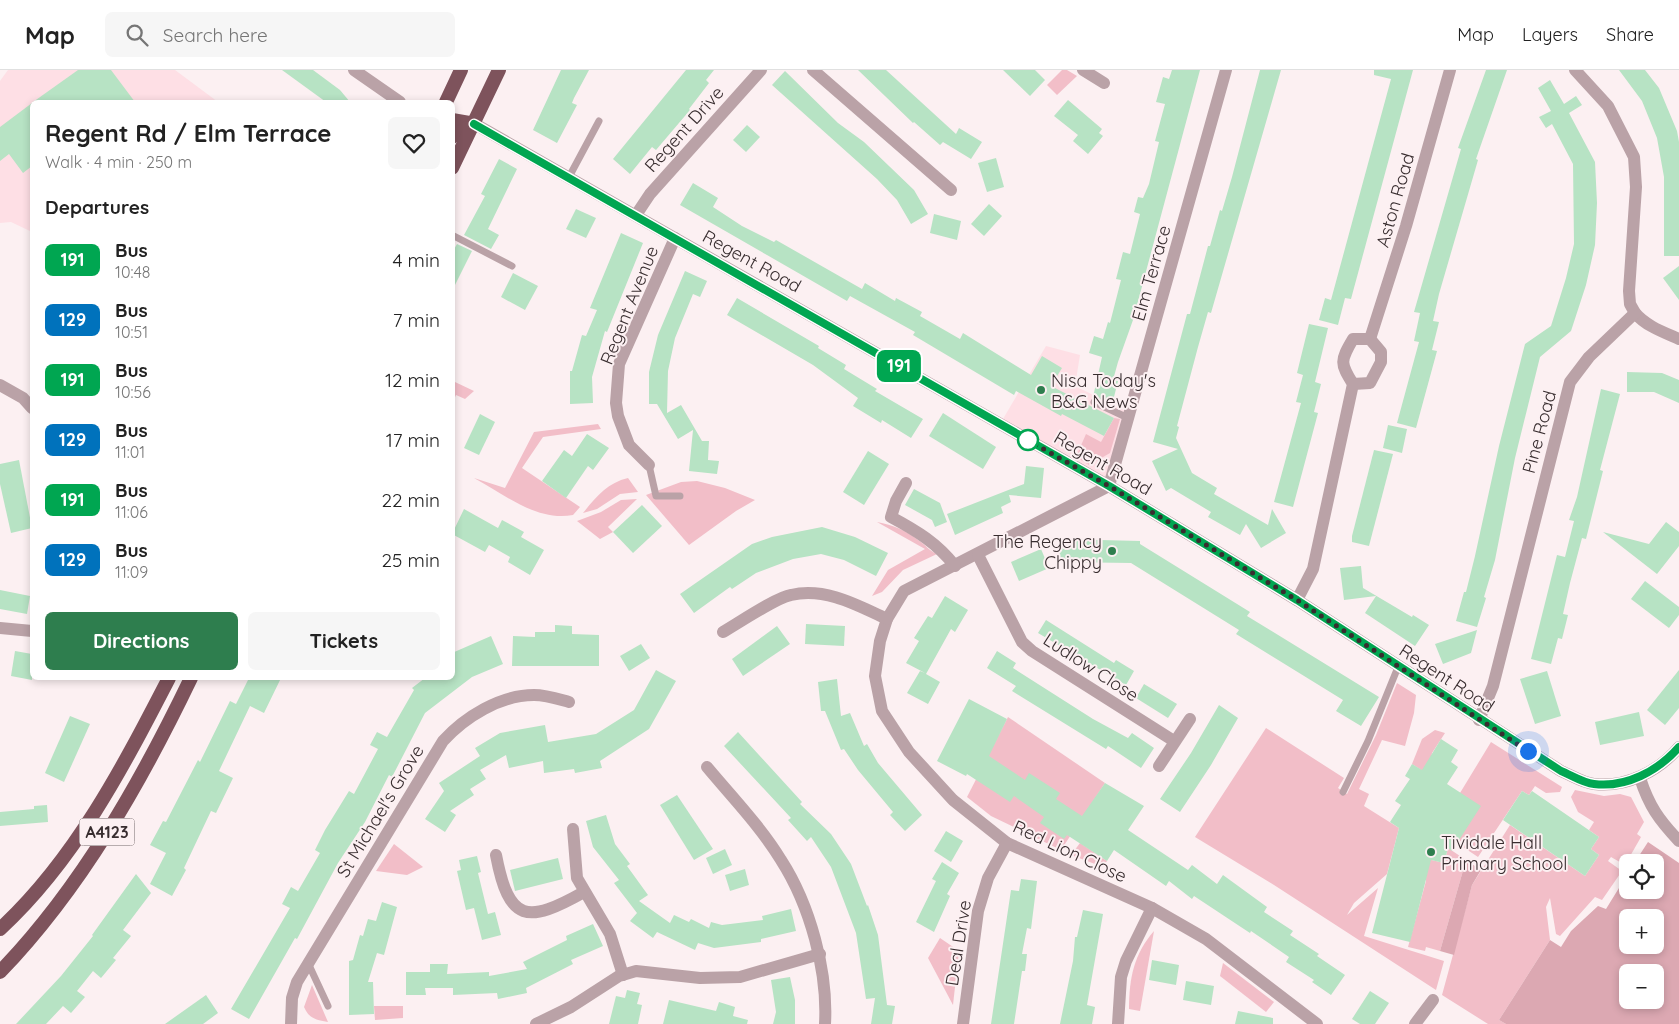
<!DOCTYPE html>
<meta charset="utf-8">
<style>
body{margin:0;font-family:Quicksand,sans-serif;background:#f6f6f6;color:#222;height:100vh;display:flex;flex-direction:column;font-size:19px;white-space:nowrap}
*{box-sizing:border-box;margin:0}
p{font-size:16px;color:#767676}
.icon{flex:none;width:28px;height:28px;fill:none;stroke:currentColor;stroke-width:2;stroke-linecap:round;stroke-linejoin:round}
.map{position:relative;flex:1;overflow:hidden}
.side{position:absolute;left:30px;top:30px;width:425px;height:580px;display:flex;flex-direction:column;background:#fff;border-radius:8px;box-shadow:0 2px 8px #0003}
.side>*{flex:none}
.badge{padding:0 10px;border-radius:8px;font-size:18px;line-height:32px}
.controls{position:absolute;left:1619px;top:784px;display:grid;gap:10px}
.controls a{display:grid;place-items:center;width:45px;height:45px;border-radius:8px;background:#fff;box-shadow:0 2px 8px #0003;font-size:25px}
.you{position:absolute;width:25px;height:25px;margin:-12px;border:4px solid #fff;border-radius:50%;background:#1a73e8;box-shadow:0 0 0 8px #1a73e833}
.map>.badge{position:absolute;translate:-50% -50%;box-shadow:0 0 0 2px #fff}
h2{padding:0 15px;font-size:19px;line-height:45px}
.round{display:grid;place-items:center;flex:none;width:52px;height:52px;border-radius:8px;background:#f6f6f6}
.headline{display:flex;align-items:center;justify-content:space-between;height:85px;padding:0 15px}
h1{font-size:24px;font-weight:700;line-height:38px}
.primary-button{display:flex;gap:10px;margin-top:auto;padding:10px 15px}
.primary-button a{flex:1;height:58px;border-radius:8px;background:#2e7e4e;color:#fff;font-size:20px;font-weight:700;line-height:58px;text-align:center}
.primary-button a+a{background:#f6f6f6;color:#222}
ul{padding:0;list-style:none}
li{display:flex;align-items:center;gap:15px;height:60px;padding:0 15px}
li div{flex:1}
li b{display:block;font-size:19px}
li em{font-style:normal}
li .badge{min-width:55px;font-weight:700;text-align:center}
header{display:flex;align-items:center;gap:30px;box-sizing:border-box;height:70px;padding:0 25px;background:#fff;border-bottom:1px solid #e0e0e0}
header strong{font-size:24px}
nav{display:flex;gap:28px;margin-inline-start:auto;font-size:18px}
.search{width:350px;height:45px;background:#f6f6f6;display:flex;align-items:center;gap:12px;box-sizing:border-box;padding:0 18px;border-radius:8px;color:#767676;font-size:19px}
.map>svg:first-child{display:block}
.built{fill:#fedfe5}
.green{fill:#f2bec8}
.forest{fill:#dca8b2;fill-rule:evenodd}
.building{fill:#b7e3c4}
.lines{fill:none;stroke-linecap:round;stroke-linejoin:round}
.service{stroke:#baa2a7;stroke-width:7}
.minor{stroke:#baa2a7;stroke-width:12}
.tertiary{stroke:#baa2a7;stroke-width:12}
.trunk{stroke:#7e535c;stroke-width:14}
.line-casing{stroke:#fff;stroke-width:11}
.line{stroke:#00a651;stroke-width:8}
.walk{stroke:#382d2f;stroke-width:5;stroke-dasharray:0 9}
.poi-dot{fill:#2e7e4e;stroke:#fcf0f2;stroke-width:2}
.stop-dot{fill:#fff;stroke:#00a651;stroke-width:2.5}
.labels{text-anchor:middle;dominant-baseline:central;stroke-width:4;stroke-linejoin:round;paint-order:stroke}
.shield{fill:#fcf0f2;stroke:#73686a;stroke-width:1}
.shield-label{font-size:16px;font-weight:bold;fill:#382d2f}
.street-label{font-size:18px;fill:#382d2f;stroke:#fcf0f2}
.poi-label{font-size:18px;fill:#382d2f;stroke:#fcf0f2;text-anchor:start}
</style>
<header>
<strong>Map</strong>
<div class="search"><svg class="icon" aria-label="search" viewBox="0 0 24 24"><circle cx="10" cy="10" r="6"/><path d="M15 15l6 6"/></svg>Search here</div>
<nav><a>Map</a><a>Layers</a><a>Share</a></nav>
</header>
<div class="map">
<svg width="1679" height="954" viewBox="0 0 1679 954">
<rect width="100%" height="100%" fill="#fcf0f2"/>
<!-- built -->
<g class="built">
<path d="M8 0H175L218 32H32V162L11 152 0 153V11Z"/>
<path d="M1046 276 1080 285 1075 316 1130 343 1109 416 1000 354Z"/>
</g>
<!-- green -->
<g class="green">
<path d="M1062 0H1067L1077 6 1057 25 1047 15Z"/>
<path d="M455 312 474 321 465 329 456 325 453 332V318Z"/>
<path d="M1114 348 1120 349 1110 383 1089 395 1076 387 1086 364 1101 372Z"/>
<path d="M598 354 601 359 543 367 522 398 580 437 573 445C537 452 504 424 474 408L505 418 534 362Z"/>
<path d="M628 408 638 422 620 424 597 439 583 443C596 427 607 413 628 408Z"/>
<path d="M697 411 725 418 755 430 736 441 689 475 646 425 681 412Z"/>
<path d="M637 429 608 457 613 462 600 469 577 451 601 442 621 430Z"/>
<path d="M877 452C893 455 906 460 918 470 926 475 928 480 937 484L903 500 882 522 872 526 888 500 925 479Z"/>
<path d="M1397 613 1416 625 1414 643 1405 676 1382 670 1359 719 1369 724 1364 736 1399 758 1387 804 1354 833 1347 845 1378 818 1364 866 1444 891 1436 920 1274 815 1195 767 1266 658 1344 708 1338 718 1347 724 1376 665Z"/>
<path d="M1008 647 1105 713 1061 780 991 746 967 727Z"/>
<path d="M1435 660 1445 663 1432 683 1429 705 1412 694 1422 669Z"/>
<path d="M1491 672 1562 717 1560 722 1546 723 1535 716 1529 725 1522 721 1478 787 1457 773 1460 723Z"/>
<path d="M1575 720 1604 726 1620 724 1631 727 1644 752 1637 764 1641 767 1625 795 1611 787 1608 791 1622 801 1602 830 1595 827 1560 866 1556 864 1550 828 1546 837 1550 870 1499 950 1506 954H1488L1442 925 1472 815 1510 755 1585 806 1599 785 1591 779 1599 767 1589 760 1594 752 1578 742 1571 727Z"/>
<path d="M1080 773 1107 791 1103 797 1071 785Z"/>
<path d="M394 774 423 797 407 805 376 801Z"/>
<path d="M1448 778 1466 790 1440 881 1426 877 1425 881 1408 877 1426 811 1423 788 1444 793Z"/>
<path d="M1154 861 1140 941 1129 939C1129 908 1134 884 1154 861Z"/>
<path d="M940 868 959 881 953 935 928 888Z"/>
<path d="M1223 893 1274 932 1266 942 1220 906Z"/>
<path d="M312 915 328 952C317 950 309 949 304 937Z"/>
<path d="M374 936H403V948L375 950Z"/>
</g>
<!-- forest -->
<g class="forest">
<path d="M1648 772 1679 793V954H1506L1499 950 1550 870 1561 877 1571 861 1598 836 1606 839 1627 805 1628 820H1655V792H1635ZM1628 848H1655V875H1628ZM1628 902H1655V930H1628Z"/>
<path d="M1466 790 1481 800 1472 815 1454 885 1440 881Z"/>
</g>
<!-- building -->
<g class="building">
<path d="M78 0H111L135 32H33Z"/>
<path d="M282 0H313L340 20 350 32H326Z"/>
<path d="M561 0H589L574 28 572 33 577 35 557 73 533 60Z"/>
<path d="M686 0H714L706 10 709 13 689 39 690 40 656 80 652 77 630 104 613 89Z"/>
<path d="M858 0H886L956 64 959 58 982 72 971 89 943 72 940 75 914 52 913 53Z"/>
<path d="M1003 0H1035L1045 10 1030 26Z"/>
<path d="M1172 0H1200L1133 250 1118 292 1113 310 1118 311 1112 335 1093 327 1102 287 1089 283 1094 266 1103 269 1108 252 1110 253 1121 210 1116 209 1123 182 1130 184 1140 144 1134 142 1138 127 1143 128 1149 114 1159 72 1155 71 1165 34 1156 32 1163 7 1169 9Z"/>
<path d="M1260 0H1281L1211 243 1208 242 1198 277 1177 356 1179 357 1176 368 1192 403 1217 418 1214 424 1268 455 1272 439 1286 463 1261 478 1246 454 1240 465 1208 447 1211 442 1171 418 1166 421 1152 391 1178 379 1153 372 1187 244H1190L1208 176H1210L1220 140 1222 141 1232 107Z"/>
<path d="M1374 0H1413L1351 229 1345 228 1338 255 1319 250 1325 228 1331 230 1391 9 1374 5Z"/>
<path d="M1486 0H1507L1476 89 1478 90 1439 224 1433 251 1439 252 1432 280 1437 281 1416 358 1397 353 1419 272 1414 271 1420 243 1414 242 1461 79 1458 78Z"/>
<path d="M1619 0H1645L1659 18 1677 61 1679 72V186H1664V107L1657 68 1642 31Z"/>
<path d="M785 1 838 53 864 72 914 120 928 144 911 154 897 130 877 109 772 15Z"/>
<path d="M1550 10 1564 34 1576 26 1582 35 1569 43 1595 92 1597 133 1595 175 1586 215 1571 261 1540 287 1515 388 1495 490 1484 527 1486 528 1477 557 1456 551 1464 522H1466L1475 486 1499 376 1525 274 1551 256 1566 208 1574 174 1573 94 1552 54 1546 58 1539 47 1551 41 1538 18Z"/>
<path d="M1068 30 1102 59 1099 63 1103 66 1088 84 1073 71 1078 65 1054 46Z"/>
<path d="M32 33V96L23 103 9 84 0 91V57Z"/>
<path d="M747 55 760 67 746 82 733 70Z"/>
<path d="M996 88 1004 117 987 122 978 93Z"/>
<path d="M499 89 517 99 488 159 499 165 491 179 464 165 485 126 481 124Z"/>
<path d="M693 113 718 128 713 137 742 156 774 172 776 170 862 219 865 213 895 231 896 228 922 242 920 246 960 269 963 263 1031 305 1042 286 1062 298 1051 316 1114 348 1104 366 1062 344 1061 346 1016 321 1014 325 913 265 915 262 850 226 847 231 680 135Z"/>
<path d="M989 134 1002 146 984 166 971 154Z"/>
<path d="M576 139 596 148 586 168 566 159Z"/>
<path d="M934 144 961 151 957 170 930 163Z"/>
<path d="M621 163 643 173 607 262 605 261 592 307 593 333 570 334V301H572L582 265 586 266 597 240 590 238Z"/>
<path d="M457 174 472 181 452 221V183Z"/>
<path d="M1679 196V230L1663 208Z"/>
<path d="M685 201 707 211 700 227 693 224 675 268 668 301 667 343 681 335 702 371H709L708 390 719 391 717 404 689 401 693 360 678 369 657 334H649V302L658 265Z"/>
<path d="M513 203 538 216 525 240 501 227Z"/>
<path d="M737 228 819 276 818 278 846 295 844 299 877 319 875 321 923 349 911 368 882 350 881 353 853 336 858 328 813 295 727 245Z"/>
<path d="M1309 254 1328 258 1315 312 1321 314 1314 342 1318 343 1293 437 1274 432 1301 333 1296 332 1303 305 1297 303Z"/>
<path d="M1627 302 1662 303 1679 310V333L1654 322H1627Z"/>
<path d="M1601 319 1620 324 1600 400 1603 401 1586 469 1582 468 1570 513 1563 544 1568 545 1562 569 1558 568 1551 594 1531 589 1557 485 1565 487 1574 451 1569 450 1577 427Z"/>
<path d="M943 343 996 377 983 399 929 366Z"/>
<path d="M480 344 495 352 479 385 464 378Z"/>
<path d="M1388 355 1407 359 1402 383 1383 378Z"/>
<path d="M587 364 609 378 593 400 588 396 566 428 542 411 564 380 572 386Z"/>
<path d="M1374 380 1393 384 1369 476 1352 472V466Z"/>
<path d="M868 381 889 394 864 435 843 422Z"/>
<path d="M19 390 32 458 11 463 0 414V394Z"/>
<path d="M1026 396 1044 398 1041 428 1009 425 1011 432 1001 437 1003 443 955 465 947 444 1024 414Z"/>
<path d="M914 419 940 433 947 452 935 457 932 450 905 435Z"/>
<path d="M642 435 662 456 633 483 613 462Z"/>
<path d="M464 439 498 458 502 450 524 462 521 467 544 480 530 505 508 492 510 487 489 475 485 482 452 464Z"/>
<path d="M1666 452 1679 462V476L1657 504 1603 462 1649 474Z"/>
<path d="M822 457 855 467 888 483 876 506 844 490 821 484 793 489 756 503 732 519 730 517 694 543 680 524 752 474 772 467Z"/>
<path d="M1060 469 1140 471V474L1250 542 1247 546 1379 627 1361 656 1336 641 1343 630 1236 564 1239 560 1131 493 1059 492Z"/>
<path d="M1041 479 1049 498 1019 511 1011 492Z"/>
<path d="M1361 496 1363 518 1412 547 1413 545 1429 555 1415 576 1365 543 1376 526 1344 530 1340 498Z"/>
<path d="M1645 511 1679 537V545L1669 558 1631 529Z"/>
<path d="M0 520 30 526 27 544 0 539Z"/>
<path d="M945 526 968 540 955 562 951 559 926 604 940 612 928 634 907 623 920 601 925 603 906 593 919 571 914 568 928 546 932 548Z"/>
<path d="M1046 550 1114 593 1116 590 1134 601 1126 615 1038 563Z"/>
<path d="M806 554 845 556 844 576 805 574Z"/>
<path d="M555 555 572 556V564L599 565V596H512L513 566 535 567V562H555Z"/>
<path d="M777 556 790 574 743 606 732 589Z"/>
<path d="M1477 560 1471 583 1443 594 1435 574Z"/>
<path d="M491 566 503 594 472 607 425 643 392 707 389 705 365 752 338 793 297 869 295 868 249 949 231 939 290 838 282 834 291 817 298 821 320 783 315 780 325 760 349 721 354 724 378 679 370 675 377 662 387 667 414 620 412 618 425 608H452V583Z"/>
<path d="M641 574 650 588 629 601 620 586Z"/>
<path d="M15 581 32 584V610L11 606Z"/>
<path d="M997 581 1016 593 1013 598 1093 649 1128 668 1132 663 1154 678 1141 698 1108 676 1106 679 1012 621 1016 616 987 598Z"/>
<path d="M656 600 676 611 649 659 600 691 602 698 575 703 574 699 544 703 543 691 509 698 506 685 480 700 486 709 470 719 474 725 450 741 456 745 445 762 425 749 444 721 439 713 480 686 475 678 500 663 545 655 548 672 596 664 634 640Z"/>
<path d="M1679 600V638L1665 655 1647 640Z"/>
<path d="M1547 601 1561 646 1535 654 1520 609Z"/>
<path d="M249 608H281L264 643 250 636 219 701 233 708 216 743 211 741 184 798 186 800 172 826 150 814 166 783 150 775 163 751 166 752 198 690 200 692 230 631 236 634Z"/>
<path d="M837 609 841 646 850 643 864 676 867 674 878 693 922 745 905 761 890 745 893 742 858 700 844 679 841 680 825 641H821L818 612Z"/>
<path d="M1144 614 1177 634 1168 648 1136 628Z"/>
<path d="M969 629 1007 649 989 686 1025 710 1029 703 1060 723 1056 729 1082 746 1105 713 1144 736 1128 760 1188 800 1192 795 1217 814 1223 805 1267 837 1264 842 1293 861 1290 865 1319 884 1317 886 1345 905 1331 925 1312 912 1314 910 1286 892 1289 887 1251 861 1250 863 1194 826 1192 829 1169 811 1166 816 1114 780 1107 791 1067 765 1064 769 1040 753 1044 747 1014 726 1010 732 967 704 966 706 937 691Z"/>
<path d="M1219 635 1238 648 1211 695 1180 742 1160 729 1191 683Z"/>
<path d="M1639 642 1644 666 1600 675 1595 652Z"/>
<path d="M70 646 90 654 64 712 45 703Z"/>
<path d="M738 662 802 732 800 734 831 764 851 794 867 836 868 835 878 865 887 935 895 936 892 954H871L875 928 866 929 856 863 831 797 811 767 807 771 788 750 791 748 724 676Z"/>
<path d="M1441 669 1458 680 1451 692 1458 697 1447 714 1481 736 1452 781 1448 778 1444 793 1431 790 1410 872 1372 863 1399 758 1390 752 1401 735 1395 731 1410 709 1405 706 1412 694 1422 700Z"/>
<path d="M1522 721 1529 725 1532 721 1599 767 1591 779 1599 785 1585 806 1503 750Z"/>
<path d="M677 725 713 779 694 790 660 735Z"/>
<path d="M47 735 48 752 0 756V742L34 739V736Z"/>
<path d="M606 745 615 774 630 794 627 796 648 825 639 831 670 853 674 845 689 852 691 849 709 858 711 852 722 855 763 850 762 846 791 839 796 861 761 869V872L714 878 698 873 695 880 657 862 653 868 630 851 637 843 614 813 619 810 593 777 586 751Z"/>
<path d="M946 761 963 771 951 792 934 781Z"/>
<path d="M725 779 732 795 713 804 706 788Z"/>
<path d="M477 786 481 802 478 803 488 844 495 842 501 865 482 870 474 838 466 840 457 801 461 800 459 790Z"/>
<path d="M558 788 563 809 515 821 510 800Z"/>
<path d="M942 792 959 803 947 824 950 826 934 862 916 852 936 811 932 809Z"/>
<path d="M745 799 749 815 730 821 725 805Z"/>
<path d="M136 804 151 823 123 860 131 866 113 888 116 890 101 908 93 901 77 921 85 927 71 943 63 936 46 954H16L61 906 93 866 92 865Z"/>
<path d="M1021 809 1037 811 1031 859 1027 858 1022 884H1027L1025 901H1022L1014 954H991L1011 820 1019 821Z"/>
<path d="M382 832 397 837 384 885 377 883 368 912H373L374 944 349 945V891L353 890 360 865 363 866 368 849 376 851Z"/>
<path d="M1083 840 1103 844 1087 935 1095 937 1092 954H1060L1073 891 1075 867H1077Z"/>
<path d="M593 854 603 876 571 890 573 894 526 918 527 923 498 929 497 923 453 925V918H425L426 925H406V902H430V894H448L447 904 489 902V906L527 899 523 892 567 870 566 866Z"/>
<path d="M1152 890 1179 895 1176 915 1149 910Z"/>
<path d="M790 907 795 930V954H773L776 942 771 910Z"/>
<path d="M1186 911 1214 916 1211 935 1183 930Z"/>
<path d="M627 920 640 923 637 934 642 935 638 954H609L616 926 625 928Z"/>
<path d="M1370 921 1389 933 1375 954H1360L1352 949Z"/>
<path d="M206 925 218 943 203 954H165Z"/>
<path d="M669 930 716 941 719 932 735 937 733 946 748 950 747 954H663Z"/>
<path d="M1238 941 1273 948V954H1235Z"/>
</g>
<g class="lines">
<!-- service -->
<g class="service">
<path d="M569 107 599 51"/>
<path d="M452 165 512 196"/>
<path d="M1094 332 1128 348"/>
<path d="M649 395 656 426H680"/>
<path d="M1343 722 1368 671 1398 597"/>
<path d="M308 893 328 936"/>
</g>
<!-- minor -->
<g class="minor">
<path d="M354 0 400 32"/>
<path d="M813 0 951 120"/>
<path d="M1083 0 1104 13"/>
<path d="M1226 0 1109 416 904 521 887 549 880 571 875 606 882 641 909 682 953 730 1007 773 1152 838 1206 869 1317 954"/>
<path d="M636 145 650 124 761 0"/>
<path d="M1635 243C1646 256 1663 262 1679 269"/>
<path d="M1370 269 1406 156 1450 0"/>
<path d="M0 315 23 328 32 338"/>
<path d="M649 395 629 375 618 346 616 333 619 294 675 168"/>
<path d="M906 413 896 431 891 447C917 461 937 473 955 496"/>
<path d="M978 485 1022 572 1032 581 1174 671"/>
<path d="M1297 530 1313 499 1353 314C1340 293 1340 291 1353 269H1370L1381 282V292L1370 313 1353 314"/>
<path d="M0 558 32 561"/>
<path d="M723 562C737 554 777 527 791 525 825 517 857 535 887 549"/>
<path d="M1479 650 1493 616 1570 312 1589 287 1635 243 1630 234 1629 221 1636 117 1634 87 1608 36 1575 0"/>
<path d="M1159 696 1190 649"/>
<path d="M707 697C732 727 761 757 781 790 810 835 828 901 825 954"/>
<path d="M1640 708C1649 736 1659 750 1679 771"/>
<path d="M573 759 577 808 610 864 623 905"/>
<path d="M496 785C509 853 527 854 584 822"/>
<path d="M291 954 292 928 297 912 443 671C465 647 500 625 534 625 546 625 558 629 569 632"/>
<path d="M536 954 571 937 619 906 636 901 700 908 740 907 820 884"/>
<path d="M963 954 978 841 988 808 1007 773"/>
<path d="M1118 954 1121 907 1126 891 1152 838"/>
<path d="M1415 954 1433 930"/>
</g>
<!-- tertiary -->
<path class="tertiary" d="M475 54 1109 416 1297 530 1561 701C1571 705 1583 713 1594 714 1626 718 1659 701 1679 677"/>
<!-- trunk -->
<g class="trunk">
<path d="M446 32 461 0"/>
<path d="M452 50 475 54"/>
<path d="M452 67 474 54"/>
<path d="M452 98 499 0"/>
<path d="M0 859C75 790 123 697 169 608"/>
<path d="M0 902C81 818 141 712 191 608"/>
</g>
</g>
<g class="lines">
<defs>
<path id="line" d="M474 54 1109 416 1297 530 1561 701C1571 705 1583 713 1594 714 1626 718 1658 701 1679 677"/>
</defs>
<!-- line casing -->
<use href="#line" class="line-casing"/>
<!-- line -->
<use href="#line" class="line"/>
<!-- walk -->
<path class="walk" d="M1028 370 1024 368 1109 416 1297 530 1528 681"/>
</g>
<!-- markers -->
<g class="poi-dot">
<circle cx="1041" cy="320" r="5"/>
<circle cx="1112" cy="481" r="5"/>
<circle cx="1431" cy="782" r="5"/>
</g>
<circle class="stop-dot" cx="1028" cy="370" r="10"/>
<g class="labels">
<!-- shield labels -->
<rect class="shield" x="79.5" y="748.5" width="55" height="27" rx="4"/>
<g class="shield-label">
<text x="107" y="762">A4123</text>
</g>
<!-- street labels -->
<g class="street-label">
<text transform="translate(684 59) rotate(-48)">Regent Drive</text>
<text transform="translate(1395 130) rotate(-74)">Aston Road</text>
<text transform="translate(752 191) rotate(29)">Regent Road</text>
<text transform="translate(1151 203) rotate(-74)">Elm Terrace</text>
<text transform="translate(629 235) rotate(-68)">Regent Avenue</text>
<text transform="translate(1539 362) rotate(-75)">Pine Road</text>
<text transform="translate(1103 393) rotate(30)">Regent Road</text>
<text transform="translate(1091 597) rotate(33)">Ludlow Close</text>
<text transform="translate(1447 608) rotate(33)">Regent Road</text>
<text transform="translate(380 741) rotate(-59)">St Michael's Grove</text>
<text transform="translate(1070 781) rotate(25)">Red Lion Close</text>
<text transform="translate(958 873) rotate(-81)">Deal Drive</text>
</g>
<!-- poi labels -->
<g class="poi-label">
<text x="1051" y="310">Nisa Today's<tspan x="1051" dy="21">B&amp;G News</tspan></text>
<text x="1102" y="471" text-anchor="end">The Regency<tspan x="1102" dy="21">Chippy</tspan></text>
<text x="1441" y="772">Tividale Hall<tspan x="1441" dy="21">Primary School</tspan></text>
</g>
</g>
</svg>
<div class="controls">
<a><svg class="icon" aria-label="locate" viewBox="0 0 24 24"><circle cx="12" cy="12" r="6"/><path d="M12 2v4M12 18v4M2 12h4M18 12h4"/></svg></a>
<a>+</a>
<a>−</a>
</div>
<div class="you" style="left:1528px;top:681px"></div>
<b class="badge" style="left:899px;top:296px;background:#00a651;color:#fff">191</b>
<section class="side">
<div class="headline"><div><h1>Regent Rd / Elm Terrace</h1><p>Walk · 4 min · 250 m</p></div><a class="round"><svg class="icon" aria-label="heart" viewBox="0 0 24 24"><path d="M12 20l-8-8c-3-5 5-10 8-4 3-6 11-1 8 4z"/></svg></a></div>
<h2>Departures</h2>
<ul>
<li><span class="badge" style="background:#00a651;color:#fff">191</span><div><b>Bus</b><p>10:48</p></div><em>4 min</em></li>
<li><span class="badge" style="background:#0072bc;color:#fff">129</span><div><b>Bus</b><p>10:51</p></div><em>7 min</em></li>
<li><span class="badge" style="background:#00a651;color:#fff">191</span><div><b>Bus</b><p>10:56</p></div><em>12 min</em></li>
<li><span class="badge" style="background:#0072bc;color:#fff">129</span><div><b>Bus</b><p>11:01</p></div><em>17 min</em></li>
<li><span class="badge" style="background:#00a651;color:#fff">191</span><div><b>Bus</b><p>11:06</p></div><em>22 min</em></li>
<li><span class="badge" style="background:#0072bc;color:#fff">129</span><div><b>Bus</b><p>11:09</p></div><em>25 min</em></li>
</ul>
<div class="primary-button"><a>Directions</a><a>Tickets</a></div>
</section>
</div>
